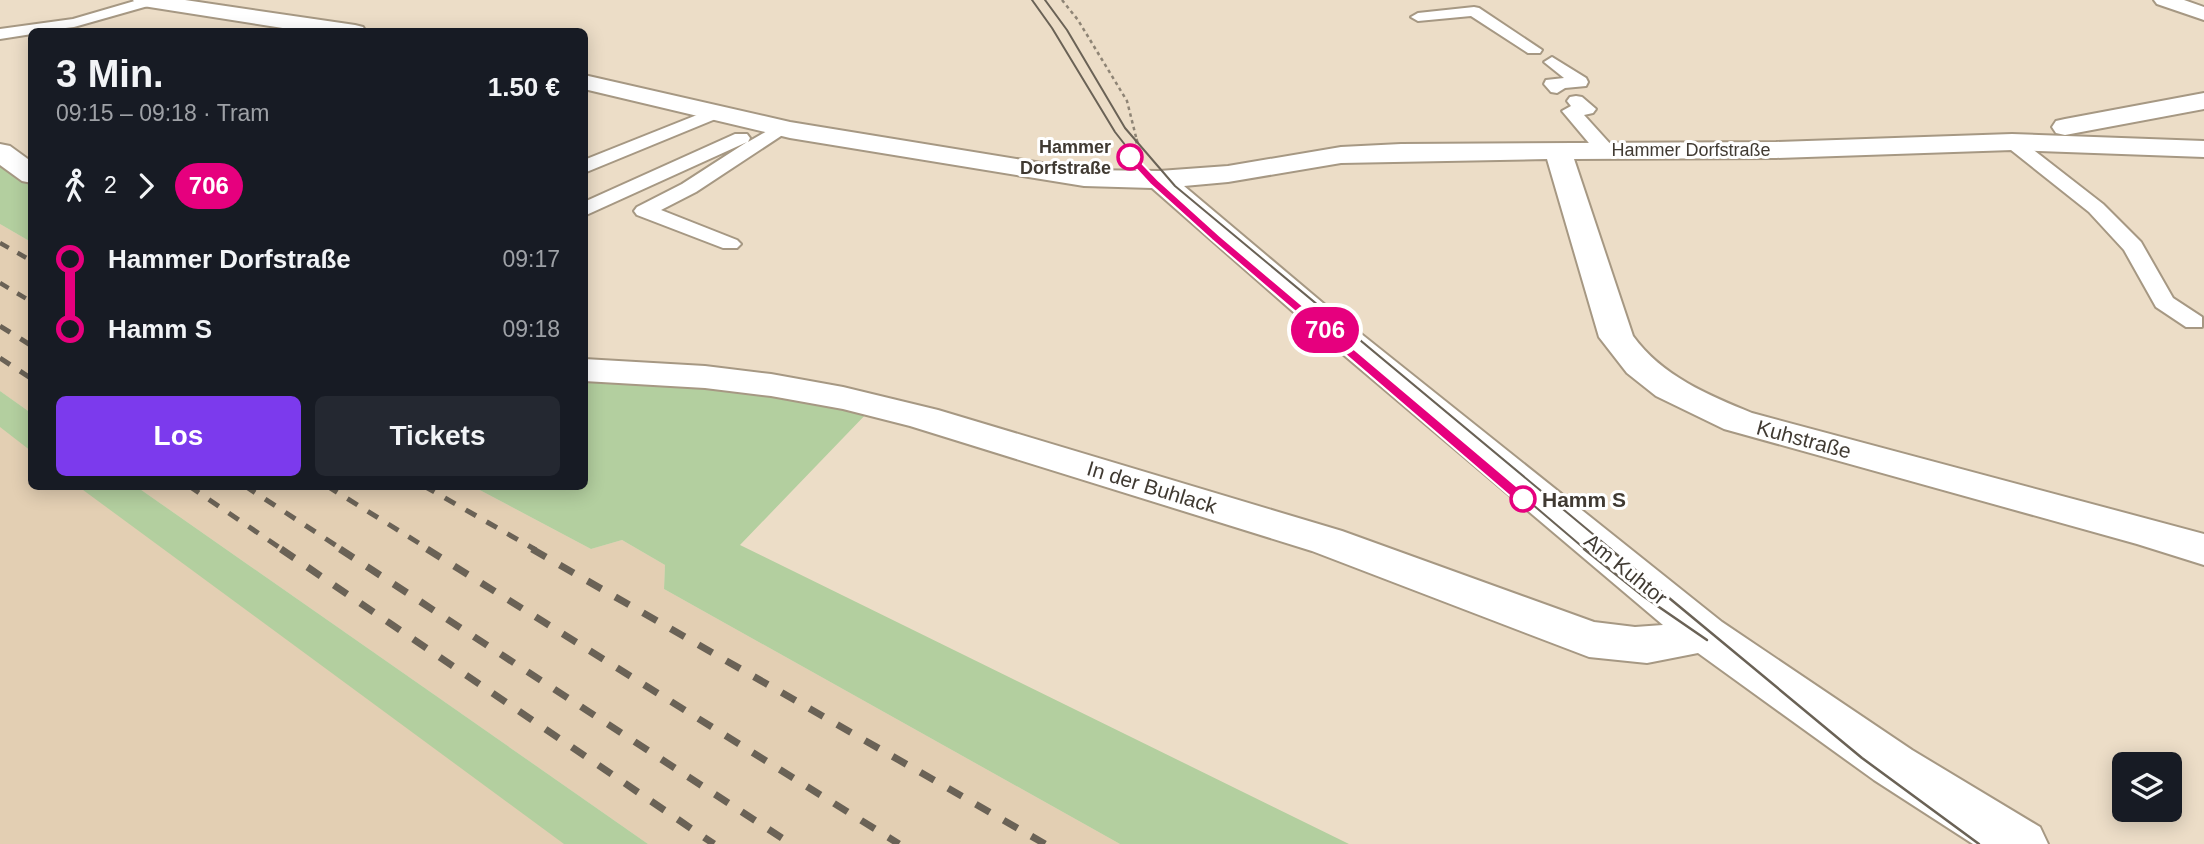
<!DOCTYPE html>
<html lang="de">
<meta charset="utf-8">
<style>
body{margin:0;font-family:Helvetica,sans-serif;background:#242831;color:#f1f3f6;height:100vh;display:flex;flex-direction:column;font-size:26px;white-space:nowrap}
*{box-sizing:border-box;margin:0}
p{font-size:23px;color:#9ea1a6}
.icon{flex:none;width:38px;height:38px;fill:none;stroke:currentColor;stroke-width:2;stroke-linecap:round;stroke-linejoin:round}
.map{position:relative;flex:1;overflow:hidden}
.panel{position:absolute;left:28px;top:28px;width:560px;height:462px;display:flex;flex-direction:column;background:#171b24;border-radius:10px;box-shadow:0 4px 18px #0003}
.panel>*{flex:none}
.badge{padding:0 14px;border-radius:23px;font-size:24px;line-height:46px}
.controls{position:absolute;left:2112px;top:752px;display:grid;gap:14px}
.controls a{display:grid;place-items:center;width:70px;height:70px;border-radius:10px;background:#171b24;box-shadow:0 4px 18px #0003;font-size:35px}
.map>.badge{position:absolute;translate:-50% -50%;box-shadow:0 0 0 4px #fff}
.legs{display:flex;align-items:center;gap:10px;height:77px;padding:0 28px;font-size:23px}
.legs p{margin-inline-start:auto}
.summary{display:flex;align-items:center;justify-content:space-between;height:119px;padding:0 28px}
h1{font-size:38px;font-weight:600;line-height:52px}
.action{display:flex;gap:14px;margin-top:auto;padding:14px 28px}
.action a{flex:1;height:80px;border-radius:10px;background:#7c3aed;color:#fff;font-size:28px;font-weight:600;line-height:80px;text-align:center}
.action a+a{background:#242831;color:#f1f3f6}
ul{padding:0 28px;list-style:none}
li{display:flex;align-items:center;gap:24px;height:70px;font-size:26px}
li i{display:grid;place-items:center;width:10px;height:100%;margin:0 9px;background:currentColor}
li i::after{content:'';width:18px;height:18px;margin:-9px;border:5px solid;border-radius:50%;background:#171b24}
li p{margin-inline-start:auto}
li:first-child i{background:linear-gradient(#0000 50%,currentColor 0)}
li:last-child i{background:linear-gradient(currentColor 50%,#0000 0)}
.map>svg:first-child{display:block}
.built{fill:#e3cfb3}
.green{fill:#b3cf9f}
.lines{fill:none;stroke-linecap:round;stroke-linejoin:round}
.service-casing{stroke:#a69883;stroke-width:4}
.minor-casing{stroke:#a69883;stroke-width:4}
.path-far1{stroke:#8e8475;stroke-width:2.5;stroke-dasharray:3.5 3.5;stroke-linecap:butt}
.path{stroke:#8e8475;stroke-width:3.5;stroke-dasharray:4.5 4.5;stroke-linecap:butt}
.service{fill:#fff;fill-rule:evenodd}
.minor{fill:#fff;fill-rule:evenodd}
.tram-far1{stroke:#6a6256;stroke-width:2}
.tram{stroke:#6a6256;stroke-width:2.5}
.rail-far2{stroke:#6a6256;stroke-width:4.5;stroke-dasharray:10 10;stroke-linecap:butt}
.rail-far1{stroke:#6a6256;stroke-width:5;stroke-dasharray:12 12;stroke-linecap:butt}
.rail{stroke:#6a6256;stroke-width:7;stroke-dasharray:16 16;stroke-linecap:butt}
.line-1{fill:#e6007e;stroke:#fff;stroke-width:2}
.stop-1-dot{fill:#fff;stroke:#e6007e;stroke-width:3.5}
.labels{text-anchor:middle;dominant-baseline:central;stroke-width:6;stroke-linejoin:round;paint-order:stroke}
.far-stop-label{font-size:18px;font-weight:bold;fill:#403a32;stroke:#fff;text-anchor:end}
.far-street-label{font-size:18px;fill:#403a32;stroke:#fff}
.street-label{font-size:21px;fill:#403a32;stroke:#fff}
.stop-label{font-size:21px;font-weight:bold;fill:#403a32;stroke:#fff;text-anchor:start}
</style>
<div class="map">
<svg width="2204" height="844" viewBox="0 0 2204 844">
<rect width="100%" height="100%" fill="#ecddc7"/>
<!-- built -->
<g class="built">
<path d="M0 224 31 242V413L0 391Z"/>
<path d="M0 410 31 433 32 486 107 487 604 844H0Z"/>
<path d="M137 487H474L591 549 622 540 665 565 664 589 1120 844H648Z"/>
</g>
<!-- green -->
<g class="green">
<path d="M10 165 31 179V242L0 224V167Z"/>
<path d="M585 373 701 380 870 410 740 545 1349 844H1120L664 589 665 565 622 540 591 549 474 487 584 486Z"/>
<path d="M0 391 31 413V451L0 427Z"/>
<path d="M79 487H137L648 844H564Z"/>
</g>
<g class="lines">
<defs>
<g id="service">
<path d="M138 0 157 1 155 4 74 27 32 32V34L0 39V29L73 19Z"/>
<path d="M1474 7 1479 8 1542 50 1540 53H1528L1471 16 1418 21 1411 17 1418 13Z"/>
<path d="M1552 57 1586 78 1588 82 1586 86 1565 88 1557 93 1551 92 1544 84 1546 80 1564 78 1544 62Z"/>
<path d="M1576 96 1582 97 1596 109 1593 113 1584 115 1613 147 1615 151 1613 155H1599L1562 111 1571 106 1567 101 1570 97Z"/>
<path d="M712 109 721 114 718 118 584 173V160Z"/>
<path d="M781 123 787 124 790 128 787 132 696 192 661 210 737 240 741 244 737 248H723L637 215 634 211 637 207 682 184 747 142 584 216V202L735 134H747L750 138 748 142Z"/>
<path d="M2012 137 2018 138 2103 204 2141 242 2173 298 2202 317V327H2186L2156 307 2124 250 2089 212 2006 146 2003 142 2006 138Z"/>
</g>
<g id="minor">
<path d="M133 0H185L355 25 363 27 366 32H308L143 6 136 4Z"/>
<path d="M2154 0H2184L2204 7V20L2157 4Z"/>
<path d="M584 75 790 122 1084 170 1159 171 1228 166 1341 147 1401 144 1776 142 2012 134 2204 141V157L2012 150 1776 158 1574 159 1633 336C1662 376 1708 395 1752 413L2204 534V565L2137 544 1724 429 1656 396 1627 373 1599 337 1547 159 1341 163 1228 182 1184 186 1330 309 1722 622 1912 750 2040 827 2048 844H1973L1874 780 1698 653 1647 663 1589 657 1312 551 910 426 843 409 771 396 705 388 584 381V359L705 366 771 374 843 387 938 410 1342 531 1594 622 1635 627 1663 625 1306 323 1152 188 1084 186 790 138 584 89Z"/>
<path d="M2204 93V109L2065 135 2056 133 2052 127 2056 121 2065 119Z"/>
<path d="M0 144 10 146 32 162V183L22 181 0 165Z"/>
</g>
</defs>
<!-- service casing -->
<use href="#service" class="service-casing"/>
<!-- minor casing -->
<use href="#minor" class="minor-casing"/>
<!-- path-far1 -->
<path class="path-far1" d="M1062 0 1078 20 1127 101 1137 141"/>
<!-- path -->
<path class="path" d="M1136 139 1138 146"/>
<!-- service -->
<use href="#service" class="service"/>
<!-- minor -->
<use href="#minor" class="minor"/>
<!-- tram-far1 -->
<g class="tram-far1">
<path d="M1032 0 1052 28 1115 132 1154 182 1586 550"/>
<path d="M1045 0 1067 30 1125 128 1175 186 1612 550"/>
</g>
<!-- tram -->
<g class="tram">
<path d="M1584 549 1643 596 1707 640"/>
<path d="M1610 549 1862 758 1979 844"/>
</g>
<!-- rail-far2 -->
<g class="rail-far2">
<path d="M0 243 32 261"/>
<path d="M0 283 32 302"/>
</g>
<!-- rail-far1 -->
<g class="rail-far1">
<path d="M0 326 32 346"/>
<path d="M0 358 32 379"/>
<path d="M189 486 283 550"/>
<path d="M245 486 343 550"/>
<path d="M327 486 430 550"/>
<path d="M424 486 536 550"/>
</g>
<!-- rail -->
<g class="rail">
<path d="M281 549 714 844"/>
<path d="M340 549 791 844"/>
<path d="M427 549 899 844"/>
<path d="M532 549 1045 844"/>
</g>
</g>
<!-- line-1 -->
<path class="line-1" d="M1127 155H1134L1158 180 1220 236 1528 496 1531 499 1528 503H1518L1212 240 1150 184 1127 159Z"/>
<!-- markers -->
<g class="stop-1-dot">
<circle cx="1130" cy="157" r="12"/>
<circle cx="1523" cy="499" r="12"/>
</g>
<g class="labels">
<!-- far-stop labels -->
<g class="far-stop-label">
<text x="1111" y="147">Hammer<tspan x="1111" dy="21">Dorfstraße</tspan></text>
</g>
<!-- far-street labels -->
<g class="far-street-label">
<text x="1691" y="150">Hammer Dorfstraße</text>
</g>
<!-- street labels -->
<g class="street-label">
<text transform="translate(1804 439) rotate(15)">Kuhstraße</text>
<text transform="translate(1152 487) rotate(17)">In der Buhlack</text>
<text transform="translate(1626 569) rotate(39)">Am Kuhtor</text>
</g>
<!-- stop labels -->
<g class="stop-label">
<text x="1542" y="499">Hamm S</text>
</g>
</g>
</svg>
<div class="controls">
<a><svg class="icon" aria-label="layers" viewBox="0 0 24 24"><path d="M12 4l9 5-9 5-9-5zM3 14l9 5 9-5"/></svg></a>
</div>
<b class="badge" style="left:1325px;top:330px;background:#e6007e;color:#fff">706</b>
<section class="panel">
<div class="summary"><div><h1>3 Min.</h1><p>09:15 – 09:18 · Tram</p></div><b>1.50 €</b></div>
<div class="legs"><svg class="icon" aria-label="walk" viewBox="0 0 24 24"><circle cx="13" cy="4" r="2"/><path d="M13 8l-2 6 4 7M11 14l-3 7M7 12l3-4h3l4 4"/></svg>2<svg class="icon" aria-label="forward" viewBox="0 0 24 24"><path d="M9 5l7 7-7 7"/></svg><b class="badge" style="background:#e6007e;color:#fff">706</b></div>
<ul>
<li><i style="color:#e6007e"></i><b>Hammer Dorfstraße</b><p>09:17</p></li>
<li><i style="color:#e6007e"></i><b>Hamm S</b><p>09:18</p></li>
</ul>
<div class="action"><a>Los</a><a>Tickets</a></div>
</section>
</div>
